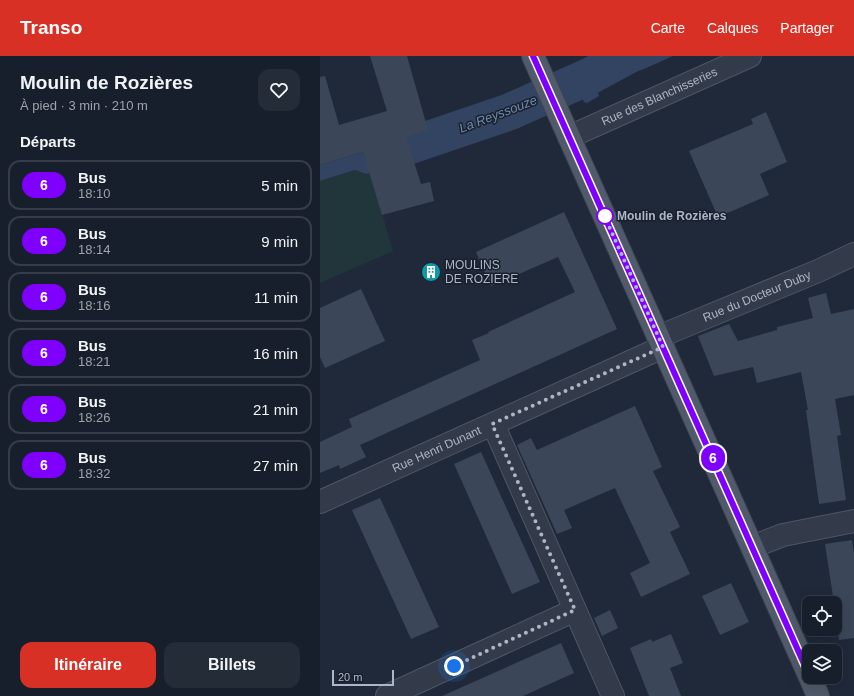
<!DOCTYPE html>
<html lang="fr">
<meta charset="utf-8">
<style>
body{margin:0;font-family:Helvetica,sans-serif;background:#242c38;color:#f1f3f6;height:100vh;display:flex;flex-direction:column;font-size:15px;white-space:nowrap}
*{box-sizing:border-box;margin:0}
p{font-size:13px;color:#9ea2a9}
.icon{flex:none;width:22px;height:22px;fill:none;stroke:currentColor;stroke-width:2;stroke-linecap:round;stroke-linejoin:round}
.map{position:relative;flex:1;overflow:hidden}
.drawer{display:flex;flex-direction:column;background:#171f2c;width:320px}
.drawer>*{flex:none}
.badge{padding:0 8px;border-radius:13px;font-size:14px;line-height:26px}
.buttons{position:absolute;left:482px;top:540px;display:grid;gap:8px}
.buttons a{display:grid;place-items:center;width:40px;height:40px;border-radius:8px;background:#171f2c;box-shadow:0 4px 16px #0002,0 0 0 1px #363d48;font-size:20px}
.scale{position:absolute;left:12px;bottom:10px;width:62px;box-sizing:border-box;padding-left:4px;border:2px solid #adb6c6;border-top:0;font-size:11px;line-height:14px;white-space:nowrap;color:#adb6c6;-webkit-text-stroke:3px #19202e;paint-order:stroke}
.you{position:absolute;width:20px;height:20px;margin:-10px;border:3px solid #fff;border-radius:50%;background:#1a73e8;box-shadow:0 0 0 6px #1a73e833}
.map>.badge{position:absolute;translate:-50% -50%;box-shadow:0 0 0 2px #fff}
h2{padding:0 20px;font-size:15px;line-height:36px}
.round{display:grid;place-items:center;flex:none;width:42px;height:42px;border-radius:12px;background:#242c38}
.overview{display:flex;align-items:center;justify-content:space-between;height:68px;padding:0 20px}
h1{font-size:19px;font-weight:800;line-height:30px}
.cta{display:flex;gap:8px;margin-top:auto;padding:8px 20px}
.cta a{flex:1;height:46px;border-radius:12px;background:#d93025;color:#fff;font-size:16px;font-weight:800;line-height:46px;text-align:center}
.cta a+a{background:#242c38;color:#f1f3f6}
ul{padding:0;list-style:none}
li{display:flex;align-items:center;gap:12px;height:50px;margin:0 8px 6px;padding:0 12px;border:2px solid #363d48;border-radius:12px}
li div{flex:1}
li b{display:block;font-size:15px}
li em{font-style:normal}
li .badge{min-width:44px;font-weight:700;text-align:center}
header{display:flex;align-items:center;gap:24px;box-sizing:border-box;height:56px;padding:0 20px;background:#d93025;color:#fff}
header strong{font-size:19px}
nav{display:flex;gap:22px;margin-inline-start:auto;font-size:14px}
main{display:flex;flex:1;min-height:0}
.map>svg:first-child{display:block}
.green{fill:#21363b}
.water{fill:#324462}
.lines{fill:none;stroke-linecap:round;stroke-linejoin:round}
.river{stroke:#324462;stroke-width:37}
.building{fill:#3b4759}
.minor-casing{stroke:#4d5664;stroke-width:24}
.major-casing{stroke:#3c4453;stroke-width:24}
.minor{stroke:#333b4a;stroke-width:22}
.major{stroke:#515a6a;stroke-width:22}
.line-casing{stroke:#fff;stroke-width:9}
.line{stroke:#8000ff;stroke-width:6}
.walk{stroke:#adb6c6;stroke-width:4;stroke-dasharray:0 7.2}
.stop-dot{fill:#fff;stroke:#8000ff;stroke-width:2}
.labels{text-anchor:middle;dominant-baseline:central;stroke-width:3;stroke-linejoin:round;paint-order:stroke}
.street-label{font-size:12px;fill:#adb6c6;stroke:#19202e}
.stop-label{font-size:12px;font-weight:bold;fill:#adb6c6;stroke:#19202e;text-anchor:start}
.poi-label{font-size:12px;fill:#adb6c6;stroke:#19202e;text-anchor:start}
.water-label{font-size:13px;font-style:italic;fill:#748bb1;stroke:#19202e}
</style>
<header>
<strong>Transo</strong>
<nav><a>Carte</a><a>Calques</a><a>Partager</a></nav>
</header>
<main>
<section class="drawer">
<div class="overview"><div><h1>Moulin de Rozières</h1><p>À pied · 3 min · 210 m</p></div><a class="round"><svg class="icon" aria-label="heart" viewBox="0 0 24 24"><path d="M12 20l-8-8c-3-5 5-10 8-4 3-6 11-1 8 4z"/></svg></a></div>
<h2>Départs</h2>
<ul>
<li><span class="badge" style="background:#8000ff;color:#fff">6</span><div><b>Bus</b><p>18:10</p></div><em>5 min</em></li>
<li><span class="badge" style="background:#8000ff;color:#fff">6</span><div><b>Bus</b><p>18:14</p></div><em>9 min</em></li>
<li><span class="badge" style="background:#8000ff;color:#fff">6</span><div><b>Bus</b><p>18:16</p></div><em>11 min</em></li>
<li><span class="badge" style="background:#8000ff;color:#fff">6</span><div><b>Bus</b><p>18:21</p></div><em>16 min</em></li>
<li><span class="badge" style="background:#8000ff;color:#fff">6</span><div><b>Bus</b><p>18:26</p></div><em>21 min</em></li>
<li><span class="badge" style="background:#8000ff;color:#fff">6</span><div><b>Bus</b><p>18:32</p></div><em>27 min</em></li>
</ul>
<div class="cta"><a>Itinéraire</a><a>Billets</a></div>
</section>
<div class="map">
<svg width="534" height="640" viewBox="0 0 534 640">
<rect width="100%" height="100%" fill="#1f293a"/>
<!-- green -->
<path class="green" d="M36 114 46 118 50 117 73 195 0 227V125Z"/>
<!-- water -->
<g class="water">
<path d="M288 0H353L324 13 276 30 279 40 267 47 264 46 251 17Z"/>
<path d="M194 43 203 64 100 93 102 101 94 104 86 81 108 74 107 72Z"/>
<path d="M43 96 50 117 46 118 35 114 0 125V109Z"/>
</g>
<g class="lines">
<!-- river -->
<path class="river" d="M89 90 189 56 270 20 307 0"/>
</g>
<!-- building -->
<g class="building">
<path d="M50 0H87L108 74 86 81 101 128 110 126 114 145 62 159 43 96 0 109V21L5 20 19 69 67 55Z"/>
<path d="M446 56 467 106 440 118 449 139 398 161 369 95 433 68 431 63Z"/>
<path d="M244 156 297 273 40 389 46 401 20 413 19 409 0 417V386L32 371 29 363 160 304 152 284 169 277 168 276 255 236 238 201 171 230 156 196Z"/>
<path d="M41 233 65 285 5 312 0 301V252Z"/>
<path d="M506 237 511 258 534 253V339L515 343 521 379 517 380 526 444 499 448 486 354H488L481 316 437 327 433 311 394 320 378 280 409 268 418 285 457 274V271L493 262 488 242Z"/>
<path d="M315 350 342 411 333 415 360 471 350 476 370 518 321 541 310 517 330 507 295 432 244 454 252 472 237 478 197 389 211 382 217 394Z"/>
<path d="M161 396 220 526 192 538 134 408Z"/>
<path d="M60 442 119 571 91 583 32 454Z"/>
<path d="M532 484 534 497V582L519 584 515 557V547H514L505 488Z"/>
<path d="M411 527 429 566 400 579 382 540Z"/>
<path d="M290 554 298 572 282 580 274 562Z"/>
<path d="M351 578 363 607 350 612 361 640H329L310 592 331 583 332 586Z"/>
<path d="M241 587 254 617 203 640H122Z"/>
</g>
<g class="lines">
<defs>
<g id="minor">
<path id="s1" d="M249 81 430 0"/>
<path id="s2" d="M338 281 498 215 534 198"/>
<path d="M173 368 293 640"/>
<path id="s3" d="M0 446 343 291"/>
<path d="M432 491 463 479 534 465"/>
<path d="M67 640 255 554"/>
</g>
<g id="major">
<path d="M213 0 489 619"/>
<path d="M490 621 498 640"/>
</g>
</defs>
<!-- minor casing -->
<use href="#minor" class="minor-casing"/>
<!-- major casing -->
<use href="#major" class="major-casing"/>
<!-- minor -->
<use href="#minor" class="minor"/>
<!-- major -->
<use href="#major" class="major"/>
</g>
<g class="lines">
<defs>
<path id="line" d="M213 0 489 619"/>
</defs>
<!-- line casing -->
<use href="#line" class="line-casing"/>
<!-- line -->
<use href="#line" class="line"/>
<!-- walk -->
<path class="walk" d="M134 610 255 554 172 368 343 291 284 159 285 160"/>
</g>
<!-- icons -->
<defs>
<symbol id="building-disc" viewBox="-11 -11 22 22"><circle r="9.5" fill="#0f9aa8" stroke="#19202e"/><path d="M-4-6H4V6H1V3H-1V6H-4ZM-2.5-4.3h1.7v1.8h-1.7ZM.8-4.3h1.7v1.8H.8ZM-2.5-1h1.7V.8h-1.7ZM.8-1h1.7V.8H.8Z" fill="#fff"/></symbol>
</defs>
<g fill-rule="evenodd">
<use href="#building-disc" x="100" y="205" width="22" height="22"/>
</g>
<!-- markers -->
<circle class="stop-dot" cx="285" cy="160" r="8"/>
<g class="labels">
<!-- street labels -->
<g class="street-label">
<text stroke="none"><textPath href="#s1" startOffset="99">Rue des Blanchisseries</textPath></text>
<text stroke="none"><textPath href="#s2" startOffset="107">Rue du Docteur Duby</textPath></text>
<text stroke="none"><textPath href="#s3" startOffset="128">Rue Henri Dunant</textPath></text>
</g>
<!-- stop labels -->
<g class="stop-label">
<text x="297" y="160">Moulin de Rozières</text>
</g>
<!-- poi labels -->
<g class="poi-label">
<text x="125" y="209">MOULINS<tspan x="125" dy="14">DE ROZIERE</tspan></text>
</g>
<!-- water labels -->
<g class="water-label">
<text transform="translate(178 58) rotate(-21)">La Reyssouze</text>
</g>
</g>
</svg>
<div class="buttons">
<a><svg class="icon" aria-label="locate" viewBox="0 0 24 24"><circle cx="12" cy="12" r="6"/><path d="M12 2v4M12 18v4M2 12h4M18 12h4"/></svg></a>
<a><svg class="icon" aria-label="layers" viewBox="0 0 24 24"><path d="M12 4l9 5-9 5-9-5zM3 14l9 5 9-5"/></svg></a>
</div>
<div class="scale">20 m</div>
<div class="you" style="left:134px;top:610px"></div>
<b class="badge" style="left:393px;top:402px;background:#8000ff;color:#fff">6</b>
</div>
</main>
